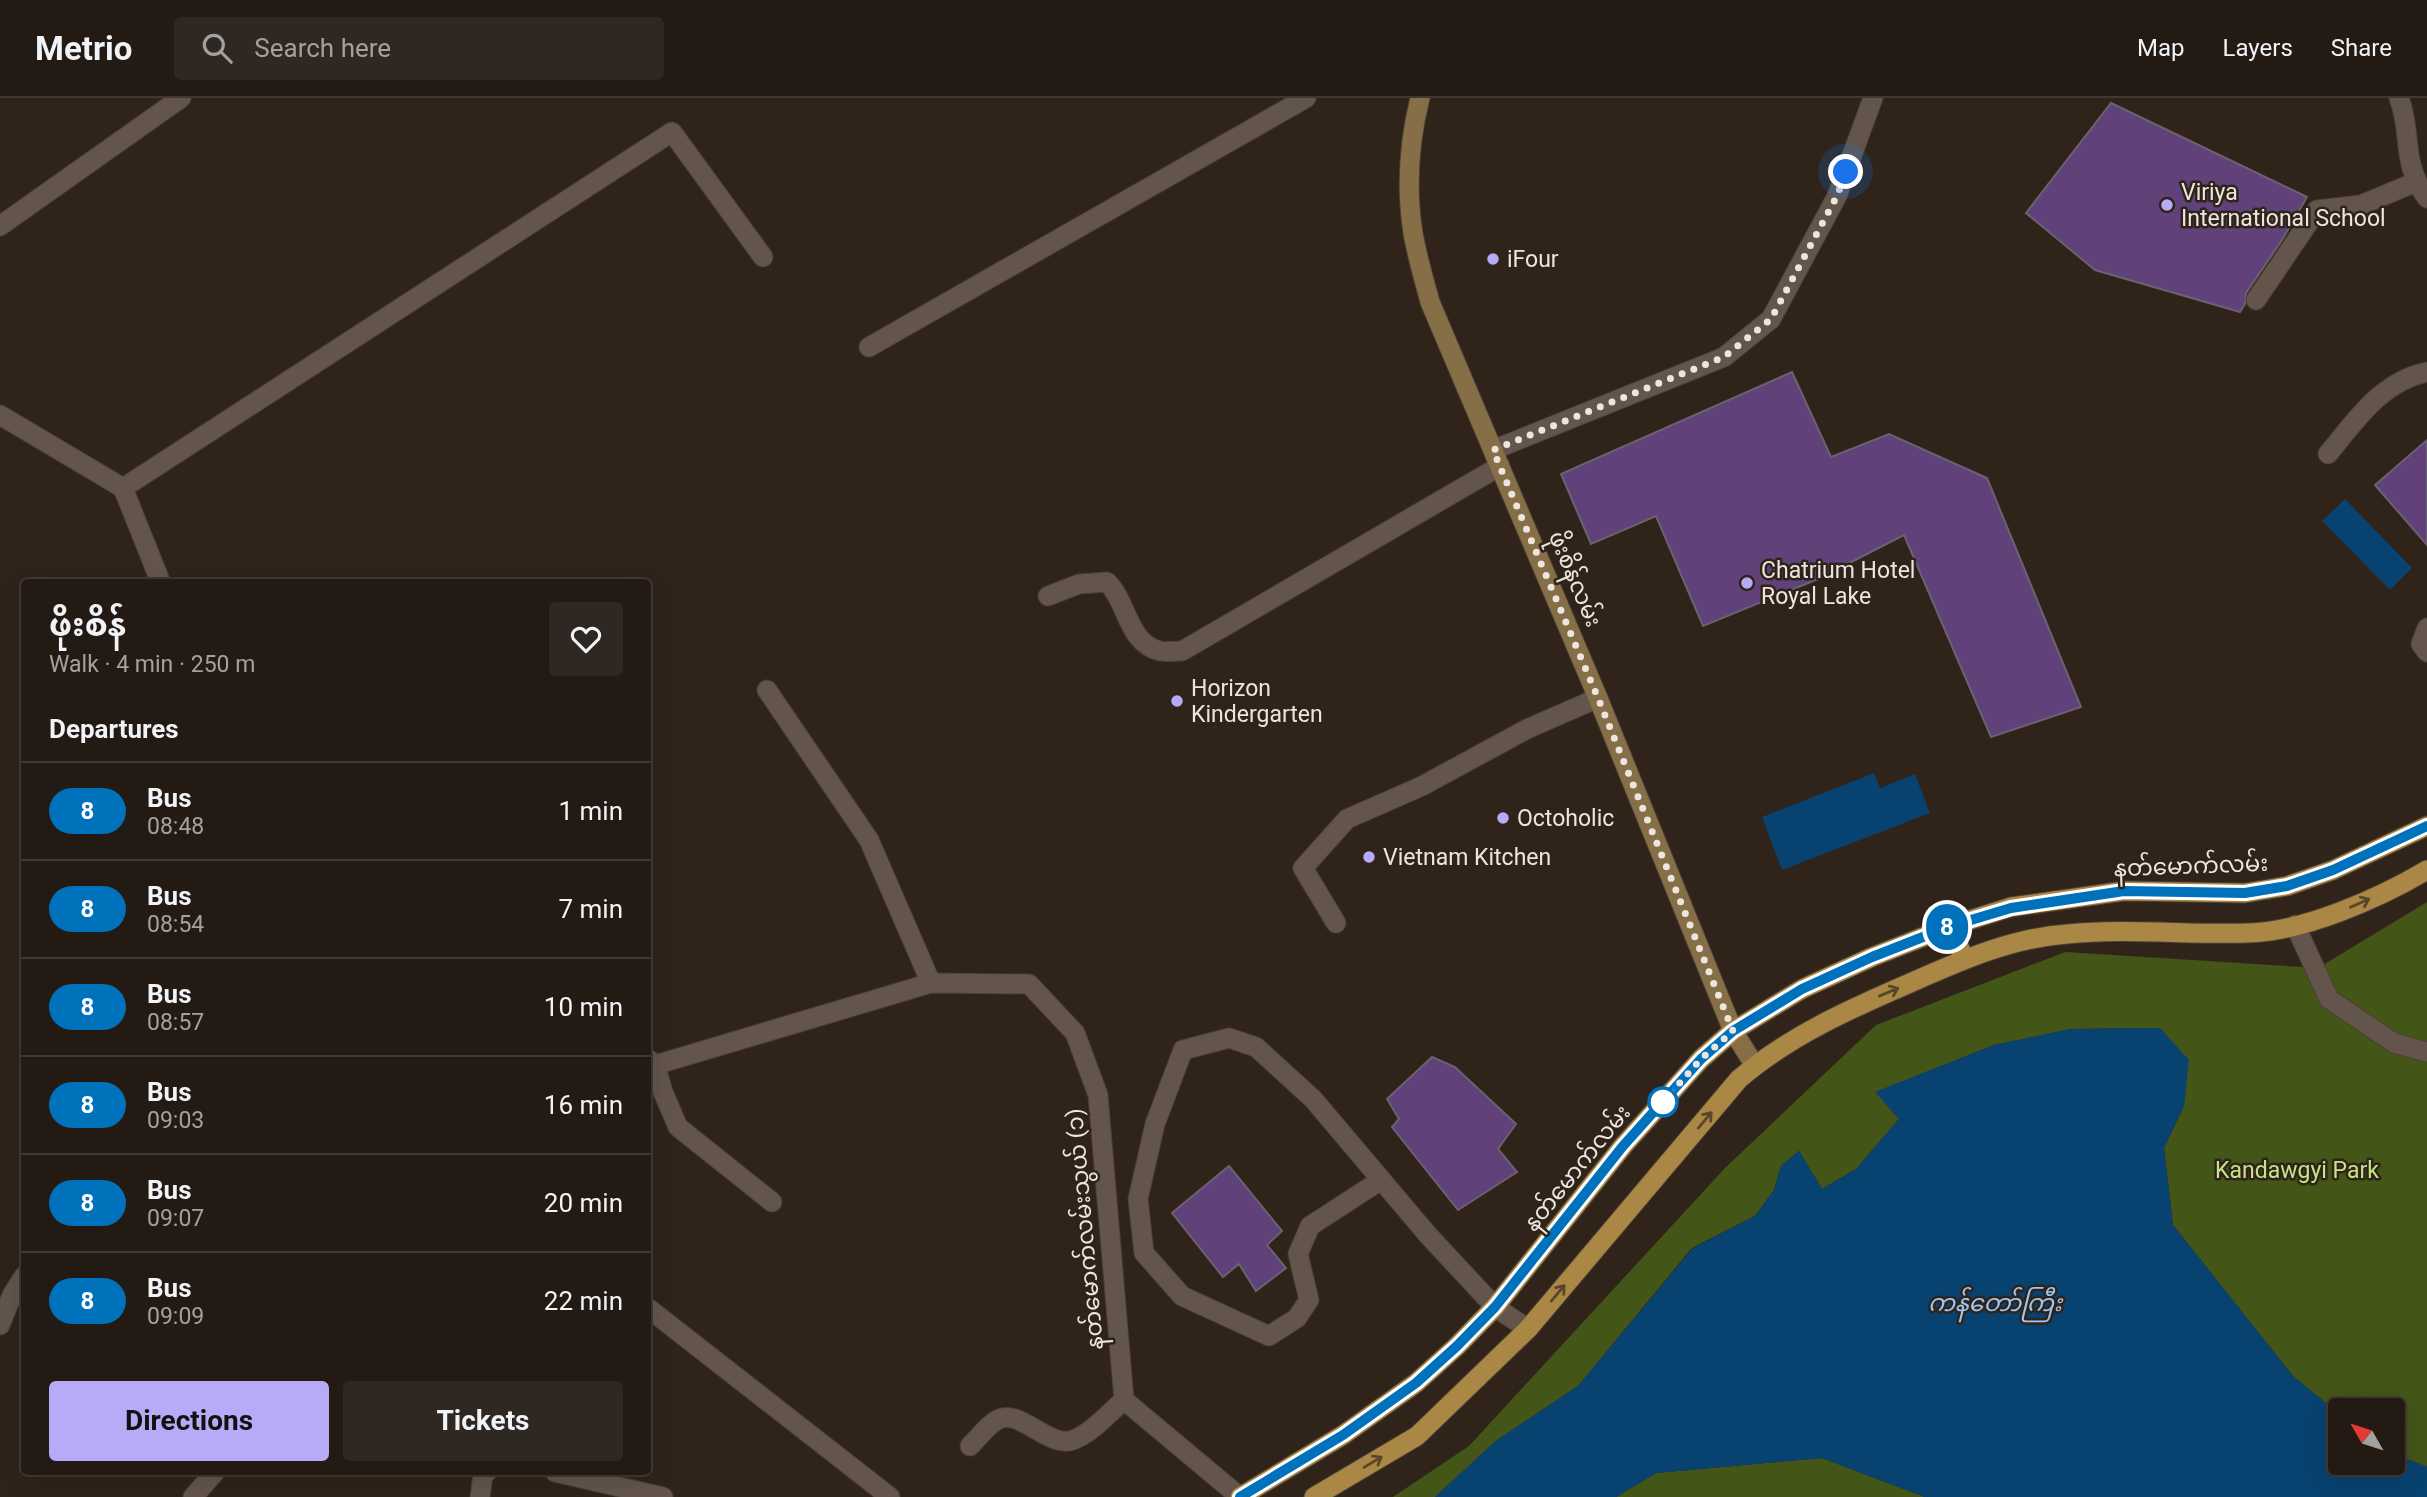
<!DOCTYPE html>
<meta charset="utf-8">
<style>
body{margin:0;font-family:Roboto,"Noto Sans Myanmar",sans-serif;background:#2f2722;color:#f1f3f6;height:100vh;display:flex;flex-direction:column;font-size:26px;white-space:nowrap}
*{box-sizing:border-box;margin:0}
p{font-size:23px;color:#a3a1a0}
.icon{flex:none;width:38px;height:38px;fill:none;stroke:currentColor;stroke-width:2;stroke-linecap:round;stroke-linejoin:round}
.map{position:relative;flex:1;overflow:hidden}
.side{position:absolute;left:21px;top:481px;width:630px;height:896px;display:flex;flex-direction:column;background:#231a14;border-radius:7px;box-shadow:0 7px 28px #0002,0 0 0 2px #403834}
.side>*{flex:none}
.badge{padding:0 14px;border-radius:23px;font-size:24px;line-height:46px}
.needle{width:46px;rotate:309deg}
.tools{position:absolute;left:2328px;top:1300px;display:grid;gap:14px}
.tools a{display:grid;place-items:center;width:77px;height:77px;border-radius:7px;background:#231a14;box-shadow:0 7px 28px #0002,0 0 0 2px #403834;font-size:35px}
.you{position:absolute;width:35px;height:35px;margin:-18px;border:5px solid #fff;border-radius:50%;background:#1a73e8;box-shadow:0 0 0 10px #1a73e833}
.map>.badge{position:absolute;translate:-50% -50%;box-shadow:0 0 0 4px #fff}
h2{padding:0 28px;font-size:26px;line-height:63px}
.round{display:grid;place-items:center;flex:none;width:74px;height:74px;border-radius:7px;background:#2f2722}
.headline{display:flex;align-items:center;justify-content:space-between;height:119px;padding:0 28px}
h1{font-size:33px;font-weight:700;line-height:52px}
.primary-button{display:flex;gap:14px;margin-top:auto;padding:14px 28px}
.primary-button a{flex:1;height:80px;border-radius:7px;background:#b7abf8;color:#111;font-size:28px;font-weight:700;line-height:80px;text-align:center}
.primary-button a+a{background:#2f2722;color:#f1f3f6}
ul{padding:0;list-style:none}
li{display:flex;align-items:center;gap:21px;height:98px;padding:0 28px;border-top:2px solid #403834}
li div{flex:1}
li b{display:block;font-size:26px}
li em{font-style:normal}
li .badge{min-width:77px;font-weight:700;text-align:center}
header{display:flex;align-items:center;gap:42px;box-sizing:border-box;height:98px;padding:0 35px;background:#231a14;border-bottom:2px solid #403834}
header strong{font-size:33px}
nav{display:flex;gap:38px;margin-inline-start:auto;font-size:24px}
.search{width:490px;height:63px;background:#2f2722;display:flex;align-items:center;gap:18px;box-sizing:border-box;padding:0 24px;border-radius:7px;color:#a3a1a0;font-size:26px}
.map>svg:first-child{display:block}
.green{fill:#445518}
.water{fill:#084270}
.building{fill:#604179;stroke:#696270;stroke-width:2}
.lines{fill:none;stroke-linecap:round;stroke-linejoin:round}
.service-casing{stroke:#4a4039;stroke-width:21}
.minor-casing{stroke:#4a4039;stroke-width:21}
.secondary-casing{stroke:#4a4039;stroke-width:21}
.primary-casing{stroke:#4a4039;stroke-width:21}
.service{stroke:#63554b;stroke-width:19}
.minor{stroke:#63554b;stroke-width:19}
.secondary{stroke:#866e47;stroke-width:19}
.primary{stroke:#aa8744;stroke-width:19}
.oneway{stroke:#5a4629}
.line-casing{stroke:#fff;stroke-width:16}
.line{stroke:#0072bc;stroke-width:10}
.walk{stroke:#ede5df;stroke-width:7;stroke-dasharray:0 12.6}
.poi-dot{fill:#b7abf8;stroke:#2f231a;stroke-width:2.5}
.stop-dot{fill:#fff;stroke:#0072bc;stroke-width:3.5}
.labels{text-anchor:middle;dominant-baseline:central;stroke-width:5;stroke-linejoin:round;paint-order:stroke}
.poi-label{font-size:23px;fill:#ede5df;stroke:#2f231a;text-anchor:start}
.street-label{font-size:23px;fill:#ede5df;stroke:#2f231a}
.park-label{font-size:23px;fill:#c5e485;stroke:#2f231a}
.water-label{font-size:24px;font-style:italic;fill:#9cc6f1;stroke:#2f231a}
</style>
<header>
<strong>Metrio</strong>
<div class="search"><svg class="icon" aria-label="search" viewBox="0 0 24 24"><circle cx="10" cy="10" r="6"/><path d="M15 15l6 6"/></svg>Search here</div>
<nav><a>Map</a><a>Layers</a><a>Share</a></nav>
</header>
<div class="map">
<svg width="2427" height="1399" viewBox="0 0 2427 1399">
<rect width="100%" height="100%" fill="#2f231a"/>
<!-- green -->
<g class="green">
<path d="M2427 804V1369L2392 1355V1312H2340V1317L2293 1278 2173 1127 2164 1050 2184 1008 2159 930 2072 931 1994 947 1876 994 1899 1021 1856 1071 1822 1091 1799 1053 1781 1068 1774 1092 1755 1118 1692 1150 1578 1288 1497 1342 1435 1399H1393L1469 1348 1725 1070 1876 927 2065 854 2318 870Z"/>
<path d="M1822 1360 1925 1399H1616L1656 1375Z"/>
</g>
<!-- water -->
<g class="water">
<path d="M2345 401 2412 470 2390 492 2322 423Z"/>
<path d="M1874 675 1880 690 1915 676 1930 715 1782 772 1762 719Z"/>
<path d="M2160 930 2189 962 2184 1008 2164 1050 2173 1127 2293 1278 2340 1317V1365H2392V1355L2427 1369V1399H1925L1822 1360 1656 1375 1616 1399H1435L1497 1342 1578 1288 1693 1150 1755 1118 1774 1092 1781 1068 1799 1053 1822 1091 1856 1071 1899 1021 1875 994 1994 947 2071 931Z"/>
</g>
<!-- building -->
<g class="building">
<path d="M2111 5 2307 99 2282 142 2246 195 2245 206 2240 214 2095 172 2026 115Z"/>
<path d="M1792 274 1831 359 1889 336 1987 380 2081 609 1991 639 1904 437 1818 481 1703 528 1656 418 1591 446 1561 376Z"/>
<path d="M2427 342V447L2375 387Z"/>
<path d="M1432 959 1455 969 1516 1026 1498 1051 1517 1074 1458 1112 1392 1029 1399 1021 1387 1001Z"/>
<path d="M1229 1068 1282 1133 1267 1147 1286 1170 1256 1193 1239 1166 1223 1179 1172 1115Z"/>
</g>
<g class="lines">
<defs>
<g id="service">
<path d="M0 128 181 0"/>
<path d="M869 249 1306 0"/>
<path d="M2328 356C2356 322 2382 283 2427 274"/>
<path d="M123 390 672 34 763 159"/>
<path d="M2427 530 2421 546 2427 554"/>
<path d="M1336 825 1303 770 1347 721 1422 688 1527 631 1598 600"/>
<path d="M2295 827 2329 901 2394 945 2427 954"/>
<path d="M655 967 663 994 678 1029 772 1104"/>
<path d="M648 1210 890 1399"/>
<path d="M0 1227 12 1197 24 1178"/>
<path d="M970 1348C978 1340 987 1328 997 1322 1019 1309 1049 1351 1073 1342 1092 1335 1109 1315 1124 1302"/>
<path d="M555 1374 663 1399"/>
<path d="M193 1399 215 1374"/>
<path d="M480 1399 483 1377 487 1374"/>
</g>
<g id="minor">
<path d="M2399 0C2413 37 2400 63 2427 100"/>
<path d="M2256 202 2317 112 2361 107 2416 84"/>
<path d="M0 317 123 390 161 485"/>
<path d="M1493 352 1724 259 1771 221 1837 98 1873 0"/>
<path d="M1048 498 1079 486 1107 484C1128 504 1127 545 1160 553 1166 554 1176 553 1182 553L1500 368"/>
<path d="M767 592 869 742 931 885"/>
<path d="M648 961 655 967 931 885 1029 886 1075 935 1098 997 1124 1302 1240 1399"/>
<path d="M1381 1082 1310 1128 1298 1156 1309 1202 1297 1220 1269 1238 1182 1198 1144 1155 1138 1101 1155 1026 1183 952 1229 940 1256 949 1313 1001 1428 1137 1495 1209 1528 1231"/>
</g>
<path id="secondary" d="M1420 0C1409 44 1406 90 1413 135 1417 158 1424 182 1430 204L1598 600 1733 933 1755 968"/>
<g id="primary">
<path d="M1951 828 1964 861"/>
<path d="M1240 1399 1343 1337 1416 1285 1457 1248 1495 1209 1623 1048 1701 961 1733 933 1802 891 1872 859 1951 828 2011 809 2124 793 2245 795 2287 788 2333 772 2427 728"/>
<path d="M1314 1399 1417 1338 1528 1231 1739 981C1789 938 1850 911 1910 885 1960 863 2011 840 2067 836 2127 830 2187 837 2248 835 2303 834 2380 800 2427 772"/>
</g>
</defs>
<!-- service casing -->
<use href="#service" class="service-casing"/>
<!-- minor casing -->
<use href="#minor" class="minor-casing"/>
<!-- secondary casing -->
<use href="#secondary" class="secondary-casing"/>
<!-- primary casing -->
<use href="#primary" class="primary-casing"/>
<!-- service -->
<use href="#service" class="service"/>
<!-- minor -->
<use href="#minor" class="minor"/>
<!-- secondary -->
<use href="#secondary" class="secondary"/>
<!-- primary -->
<use href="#primary" class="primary"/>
</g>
<!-- one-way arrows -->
<defs><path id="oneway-shaft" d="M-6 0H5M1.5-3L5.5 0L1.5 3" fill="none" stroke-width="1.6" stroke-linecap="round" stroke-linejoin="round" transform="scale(1.75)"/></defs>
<g class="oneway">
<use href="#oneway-shaft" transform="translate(2360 805) rotate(-24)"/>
<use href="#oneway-shaft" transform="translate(1889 894) rotate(-23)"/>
<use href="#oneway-shaft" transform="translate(1705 1022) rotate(-50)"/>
<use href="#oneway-shaft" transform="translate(1558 1195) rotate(-50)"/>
<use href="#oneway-shaft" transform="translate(1373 1364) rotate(-31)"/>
</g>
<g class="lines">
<defs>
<path id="line" d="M1240 1399 1343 1337 1416 1285 1457 1248 1495 1209 1623 1048 1701 961 1733 933 1802 891 1872 859 1951 828 2011 810 2124 793 2245 795 2287 788 2333 772 2427 728"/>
</defs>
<!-- line casing -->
<use href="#line" class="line-casing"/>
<!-- line -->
<use href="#line" class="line"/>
<!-- walk -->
<path class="walk" d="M1663 1004 1701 961 1733 933 1598 600 1493 352 1724 259 1771 221 1837 98 1846 74"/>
</g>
<!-- markers -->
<g class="poi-dot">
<circle cx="2167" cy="107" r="7"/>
<circle cx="1493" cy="161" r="7"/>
<circle cx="1747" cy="485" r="7"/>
<circle cx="1177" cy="603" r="7"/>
<circle cx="1503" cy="720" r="7"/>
<circle cx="1369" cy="759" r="7"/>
</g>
<circle class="stop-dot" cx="1663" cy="1004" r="14"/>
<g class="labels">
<!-- poi labels -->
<g class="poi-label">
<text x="2181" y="94">Viriya<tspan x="2181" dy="26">International School</tspan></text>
<text x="1507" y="161">iFour</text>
<text x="1761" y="472">Chatrium Hotel<tspan x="1761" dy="26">Royal Lake</tspan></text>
<text x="1191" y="590">Horizon<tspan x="1191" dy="26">Kindergarten</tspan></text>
<text x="1517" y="720">Octoholic</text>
<text x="1383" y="759">Vietnam Kitchen</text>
</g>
<!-- street labels -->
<g class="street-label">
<text transform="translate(1575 481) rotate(67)">ဖိုးစိန်လမ်း</text>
<text transform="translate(2191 768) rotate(-2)">နတ်မောက်လမ်း</text>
<text transform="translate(1577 1070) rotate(-51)">နတ်မောက်လမ်း</text>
<text transform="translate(1085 1131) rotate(-95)">နတ်မောက်လမ်းသွယ် (၁)</text>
</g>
<!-- park labels -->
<g class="park-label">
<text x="2297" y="1072">Kandawgyi Park</text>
</g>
<!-- water labels -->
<g class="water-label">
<text x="1995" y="1205">ကန်တော်ကြီး</text>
</g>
</g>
</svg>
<div class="tools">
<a><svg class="needle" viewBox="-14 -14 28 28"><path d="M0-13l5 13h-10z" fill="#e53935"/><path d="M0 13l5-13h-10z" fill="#a3a1a0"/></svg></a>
</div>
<div class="you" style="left:1846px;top:74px"></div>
<b class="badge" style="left:1947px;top:829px;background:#0072bc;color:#fff">8</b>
<section class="side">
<div class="headline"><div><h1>ဖိုးစိန်</h1><p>Walk · 4 min · 250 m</p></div><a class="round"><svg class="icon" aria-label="heart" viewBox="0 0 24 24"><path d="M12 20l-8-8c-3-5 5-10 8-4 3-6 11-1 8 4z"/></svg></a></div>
<h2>Departures</h2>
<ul>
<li><span class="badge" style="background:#0072bc;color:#fff">8</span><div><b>Bus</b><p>08:48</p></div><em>1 min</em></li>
<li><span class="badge" style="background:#0072bc;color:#fff">8</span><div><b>Bus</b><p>08:54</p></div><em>7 min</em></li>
<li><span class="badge" style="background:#0072bc;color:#fff">8</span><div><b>Bus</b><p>08:57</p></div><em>10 min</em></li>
<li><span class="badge" style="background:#0072bc;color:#fff">8</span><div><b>Bus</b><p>09:03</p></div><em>16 min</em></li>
<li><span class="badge" style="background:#0072bc;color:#fff">8</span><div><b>Bus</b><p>09:07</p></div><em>20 min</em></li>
<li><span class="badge" style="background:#0072bc;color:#fff">8</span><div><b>Bus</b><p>09:09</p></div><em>22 min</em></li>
</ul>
<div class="primary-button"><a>Directions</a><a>Tickets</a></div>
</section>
</div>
